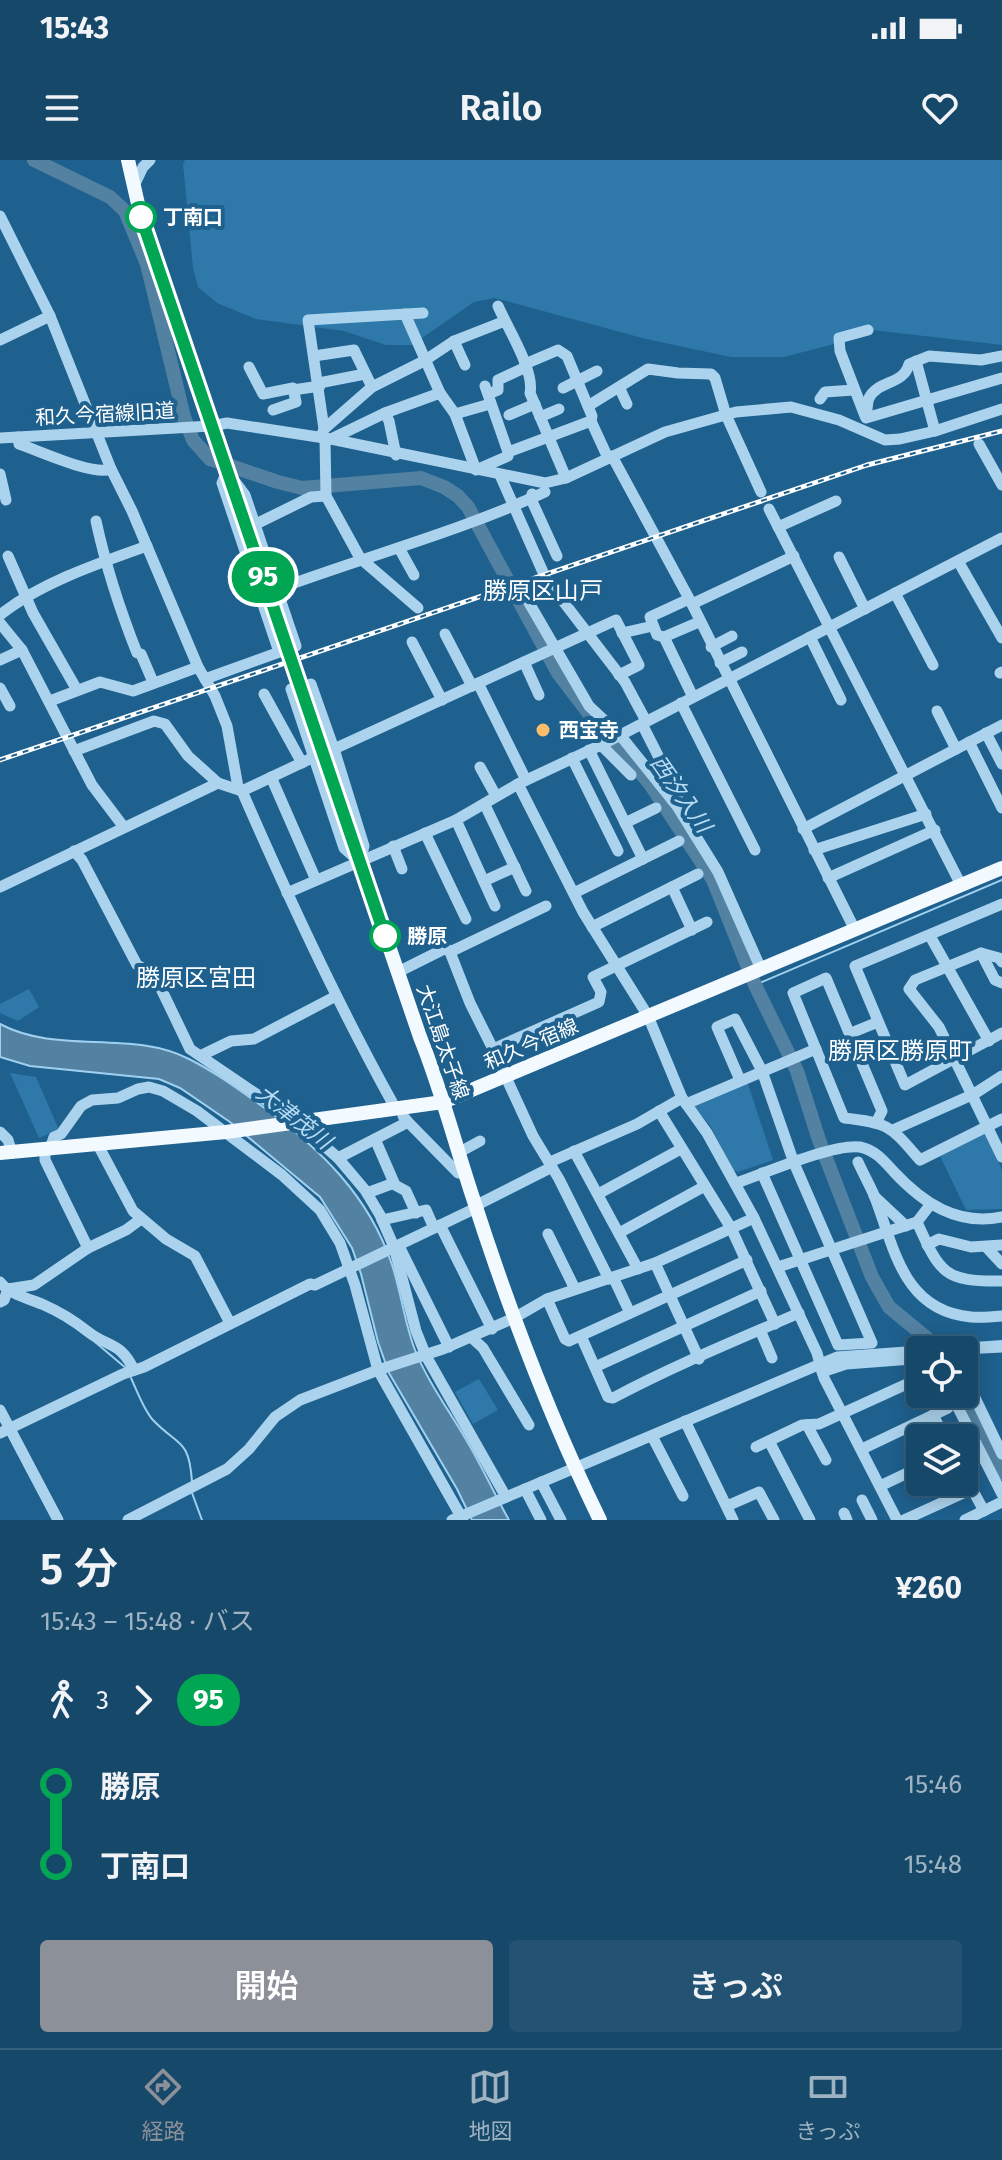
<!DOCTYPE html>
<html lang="ja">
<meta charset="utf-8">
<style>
body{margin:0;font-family:"Fira Sans","Noto Sans JP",sans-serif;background:#235272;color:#f1f3f6;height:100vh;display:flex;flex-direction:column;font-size:30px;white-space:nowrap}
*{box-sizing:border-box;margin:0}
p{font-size:26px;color:#9eb2c1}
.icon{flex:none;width:44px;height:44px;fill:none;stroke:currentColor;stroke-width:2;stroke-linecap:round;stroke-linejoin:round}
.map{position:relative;height:1360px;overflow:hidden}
.drawer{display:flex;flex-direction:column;background:#16486a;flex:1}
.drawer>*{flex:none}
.badge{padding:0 16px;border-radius:26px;font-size:28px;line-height:52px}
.buttons{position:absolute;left:906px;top:1176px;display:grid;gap:16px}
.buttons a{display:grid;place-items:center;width:72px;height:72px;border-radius:8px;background:#16486a;box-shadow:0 4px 20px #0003,0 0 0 2px #35607e;font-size:40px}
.map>.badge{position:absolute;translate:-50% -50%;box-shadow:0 0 0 4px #fff}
.legs{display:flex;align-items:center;gap:12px;height:88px;padding:0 40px;font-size:26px}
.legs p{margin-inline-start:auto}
.headline{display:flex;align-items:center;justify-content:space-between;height:136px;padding:0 40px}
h1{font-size:44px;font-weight:600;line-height:60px}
.button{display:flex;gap:16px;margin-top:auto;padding:16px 40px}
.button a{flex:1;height:92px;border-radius:8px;background:#8c9099;color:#fff;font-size:32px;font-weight:600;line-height:92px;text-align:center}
.button a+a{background:#235272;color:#f1f3f6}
ul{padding:0 40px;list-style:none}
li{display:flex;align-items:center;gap:28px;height:80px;font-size:30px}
li i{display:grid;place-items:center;width:12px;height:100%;margin:0 10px;background:currentColor}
li i::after{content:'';width:20px;height:20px;margin:-10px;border:6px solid;border-radius:50%;background:#16486a}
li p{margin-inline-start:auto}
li:first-child i{background:linear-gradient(#0000 50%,currentColor 0)}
li:last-child i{background:linear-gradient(currentColor 50%,#0000 0)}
.status{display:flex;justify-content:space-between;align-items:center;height:56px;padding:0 40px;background:#16486a;direction:ltr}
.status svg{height:22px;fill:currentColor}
header{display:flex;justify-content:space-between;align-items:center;height:104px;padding:0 40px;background:#16486a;font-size:36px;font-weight:600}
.dock{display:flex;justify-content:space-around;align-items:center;height:112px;border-top:2px solid #35607e;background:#16486a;font-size:22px;color:#9eb2c1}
.dock a{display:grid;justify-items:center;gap:4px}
.dock .active{color:#8c9099}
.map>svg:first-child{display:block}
.green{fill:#2e79aa}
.water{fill:#5381a1;stroke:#a0d0ef;stroke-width:2}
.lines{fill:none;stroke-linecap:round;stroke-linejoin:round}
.stream{stroke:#a0d0ef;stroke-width:2}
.river{stroke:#5381a1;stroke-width:14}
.minor{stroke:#acd3ed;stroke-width:11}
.major{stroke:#f2f9ff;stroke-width:14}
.rail-casing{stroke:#fff;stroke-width:5}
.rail{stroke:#1e608e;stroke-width:2;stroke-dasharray:6;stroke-linecap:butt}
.major-bridge{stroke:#f2f9ff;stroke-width:14}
.line-1-casing{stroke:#fff;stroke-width:18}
.line-1{stroke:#00a651;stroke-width:12}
.stop-1-dot{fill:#fff;stroke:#00a651;stroke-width:4}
.poi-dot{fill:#fcbd6b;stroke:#1e608e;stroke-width:3}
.labels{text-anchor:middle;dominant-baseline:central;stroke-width:8;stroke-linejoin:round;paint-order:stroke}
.stop-label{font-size:20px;font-weight:bold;fill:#fff;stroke:#1e608e;text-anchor:start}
.street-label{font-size:20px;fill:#fff;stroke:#1e608e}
.poi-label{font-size:20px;font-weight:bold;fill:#fff;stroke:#1e608e;text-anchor:start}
.water-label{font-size:22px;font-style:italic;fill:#b8dcf4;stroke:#1e608e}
.quarter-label{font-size:24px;fill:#fff;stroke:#1e608e}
</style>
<div class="status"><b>15:43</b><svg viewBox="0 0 49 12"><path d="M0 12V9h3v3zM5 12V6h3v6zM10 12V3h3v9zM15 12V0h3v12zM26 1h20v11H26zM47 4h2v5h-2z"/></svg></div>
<header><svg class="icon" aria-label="menu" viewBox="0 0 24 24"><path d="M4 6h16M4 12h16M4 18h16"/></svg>Railo<svg class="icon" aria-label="heart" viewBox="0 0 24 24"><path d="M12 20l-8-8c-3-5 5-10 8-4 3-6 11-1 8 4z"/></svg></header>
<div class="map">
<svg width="1002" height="1360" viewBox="0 0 1002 1360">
<rect width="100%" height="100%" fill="#1e608e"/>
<!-- green -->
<g class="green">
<path d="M185 0H1002V185L872 170 838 183 784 197H731L646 179 495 138 474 142 412 185H386L344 171 256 159 217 143 198 127 193 108 183 4Z"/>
<path d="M29 829 39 847 18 861 0 853V844Z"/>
<path d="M10 913 36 917 59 970 39 978Z"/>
<path d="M747 921 773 1000 738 1012 733 1010 711 967 695 947 697 942Z"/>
<path d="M985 971 989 973 1002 1011V1049L966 1050 939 994Z"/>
<path d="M479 1219 498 1250 473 1264 455 1232Z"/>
</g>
<!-- water -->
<path class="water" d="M0 864C58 895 130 869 189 899 217 913 241 931 266 949 321 990 368 1035 391 1102 401 1130 404 1162 415 1190 429 1225 454 1257 472 1290 485 1313 496 1337 509 1360H472L457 1329 389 1213 378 1182 361 1114 352 1088 320 1037 230 962 180 928 159 919 30 906 0 897Z"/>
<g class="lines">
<!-- stream -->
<g class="stream">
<path d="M755 825 1002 720"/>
<path d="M95 1182 127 1209"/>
<path d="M934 1184H953"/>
<path d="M959 1184 1002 1181"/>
<path d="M131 1218C137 1231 143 1248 152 1259 178 1287 189 1277 192 1322"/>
<path d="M192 1333 202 1360"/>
</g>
<!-- river -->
<g class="river">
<path d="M34 0 110 37 125 51 147 104 184 257 193 280 210 299 278 322 302 328 421 318 444 327 458 336 468 347 558 513 600 568 618 585 650 624 713 720 755 825 797 911 819 980 872 1117 889 1147 934 1184 937 1190"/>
<path d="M962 1234 1002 1313"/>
</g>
<!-- minor -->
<g class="minor">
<path d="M134 26 143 7 150 0"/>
<path d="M0 56 50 156 111 309 132 351 198 507 215 536 227 566 238 627"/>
<path d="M498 146C507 167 535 211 530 233L566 318"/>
<path d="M405 154 440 233 455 254 476 310 508 296V292L591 261 592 256 567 196 558 190 525 204"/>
<path d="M0 180 50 156"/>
<path d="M454 181 465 205"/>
<path d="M314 196 354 190 372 227"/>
<path d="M1002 196 981 200 929 196 909 204C904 225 878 220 869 238 867 243 867 252 866 258L1002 218"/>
<path d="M916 201 935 271"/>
<path d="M249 207 263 234 293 228 296 242 273 250"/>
<path d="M319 223 365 214"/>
<path d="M485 226 508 292"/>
<path d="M563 228 597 211"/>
<path d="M620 229 627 244"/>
<path d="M293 230 320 226"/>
<path d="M489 234 498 230V220L526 207"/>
<path d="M820 239 825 232 854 230"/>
<path d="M588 246 648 209 678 213 711 214 715 218 726 255 761 332"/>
<path d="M385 253 389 261 396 295"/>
<path d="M455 254 490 244"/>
<path d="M509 255 535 244"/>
<path d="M865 256 840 191 839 178 868 170"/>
<path d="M540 257 559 249"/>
<path d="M591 261 608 298"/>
<path d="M324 269 308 160 423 153"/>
<path d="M322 274 324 269 372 227 424 201 454 181 505 161"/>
<path d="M18 277 19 284C40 291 93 316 111 309"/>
<path d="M0 278 211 266 227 263 331 279 545 323 566 318 665 272 736 252 791 247 839 260 885 280 900 279 935 271 1002 249"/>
<path d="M325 279 326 336 360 398 418 448"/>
<path d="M331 279 385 253 440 233"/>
<path d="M979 284 1002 325"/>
<path d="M612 296 692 444 855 770"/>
<path d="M0 314 6 340"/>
<path d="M500 315 546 419 625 522 646 561"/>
<path d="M532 334 531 339 557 396"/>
<path d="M769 349 961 725"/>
<path d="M96 361C106 407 120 450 137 493L141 494 153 522"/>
<path d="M256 364 311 337 326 336"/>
<path d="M778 367 836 341"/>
<path d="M399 388 414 415"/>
<path d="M8 396 33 453 77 530"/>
<path d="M839 397 865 449"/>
<path d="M958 401 1002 478"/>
<path d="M278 429C367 396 458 372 545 332"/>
<path d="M521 429 589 546 620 575 677 646 718 712 761 809"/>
<path d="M895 433 933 505"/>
<path d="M689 439 650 457 657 475 664 477 699 462"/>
<path d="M692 444 794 396"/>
<path d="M0 455C40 423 99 403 147 386"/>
<path d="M0 463 22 490 92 625 123 666"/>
<path d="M622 473 653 466"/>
<path d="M445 474 472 526"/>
<path d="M664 477 693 537"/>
<path d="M810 477 841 540"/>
<path d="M412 482 442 540"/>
<path d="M711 487 732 476"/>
<path d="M0 500 22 490"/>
<path d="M524 502 539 535"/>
<path d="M720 503 742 492"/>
<path d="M1000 513 1002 512"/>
<path d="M205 519 296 486 245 335 227 311 222 323 279 492"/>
<path d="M478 523 526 620"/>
<path d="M311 524 334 589 364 686 360 702 344 688 291 529Z"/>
<path d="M0 528 10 546"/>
<path d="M264 534 302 603"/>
<path d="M50 541 100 522 133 531 198 507"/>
<path d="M681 543 755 690"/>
<path d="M937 551 956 589"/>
<path d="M642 564 678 635 672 640"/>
<path d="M986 573 1002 604"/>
<path d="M969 582 1002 648"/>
<path d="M601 585 631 615"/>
<path d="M334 589 616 460 639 505 619 515"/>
<path d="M589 590 643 699"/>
<path d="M74 591 154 561 165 564 188 596 218 623"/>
<path d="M572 598 618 691"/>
<path d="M480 607 496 636"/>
<path d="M271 617 316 720"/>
<path d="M518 624 583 752 648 856 682 938 707 973 754 1058 817 1193 824 1218 897 1360"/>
<path d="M242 631C288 737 336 841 392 942L393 949"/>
<path d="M485 645 526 731"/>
<path d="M456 660 495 746"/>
<path d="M625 663 656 648"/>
<path d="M803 669 1002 565"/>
<path d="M425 673 466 759"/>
<path d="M393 686 402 709"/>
<path d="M814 690 926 654"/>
<path d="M74 691 82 700 137 805 154 814 190 889 296 961 338 998 365 1030 380 1055 394 1087 416 1171 426 1196 506 1337"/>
<path d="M828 718 935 670"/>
<path d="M484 721 515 707"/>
<path d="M0 727 218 623 242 631 314 597"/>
<path d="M672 727 692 770"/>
<path d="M287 733 456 660 518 624 601 585 1002 378"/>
<path d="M574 733 679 681"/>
<path d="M1002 744 855 806 905 925 1002 873"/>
<path d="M592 767 698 714"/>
<path d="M930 776 989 881"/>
<path d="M450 792 546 746"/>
<path d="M981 793 995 820 1002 823"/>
<path d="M1002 802 999 798 981 793 915 820 909 829 939 867 1002 997"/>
<path d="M398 812 446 788 450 792 470 843 493 889 533 976 559 1019 609 1119"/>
<path d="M851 873 878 862"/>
<path d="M493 889 599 842 601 832 593 817 707 762"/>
<path d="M202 895 231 881 254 879 336 836"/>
<path d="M740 920 717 867 735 859 762 911 794 1003 872 1183 838 1185 762 1013"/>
<path d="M686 944 816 889"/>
<path d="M403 948V956L408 962 458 1013 465 1012"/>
<path d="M659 951 731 1068 775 1164"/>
<path d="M877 961 882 951 826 818 793 833 844 958C890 963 890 966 920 1000L1002 959"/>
<path d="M893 970 974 934 1002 916"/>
<path d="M0 972 8 980 12 993"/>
<path d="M375 979 395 1025 406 1031 416 1053"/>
<path d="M98 985 133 1051 166 1079 195 1096 230 1163"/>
<path d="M50 989 54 977 61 974 81 946 92 940 118 938 138 929 149 927 163 931 197 951 282 1015 320 1050 340 1083 355 1125 378 1210 463 1360"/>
<path d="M574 991 638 1109"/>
<path d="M458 993 480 981"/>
<path d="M338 998 408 962"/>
<path d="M550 1002 637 964 682 938"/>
<path d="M858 1002C863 1013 869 1024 874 1035 894 1086 902 1151 971 1157 981 1158 992 1157 1002 1156"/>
<path d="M736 1023C763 1014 834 983 860 987 875 990 884 1001 894 1012 923 1043 957 1066 1002 1057"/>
<path d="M367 1033 394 1023"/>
<path d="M598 1034 681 989"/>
<path d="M874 1036 906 1066"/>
<path d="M930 1045 917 1062C940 1113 944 1122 1002 1121"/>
<path d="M475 1046 552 1007"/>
<path d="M382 1060 426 1050 434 1068"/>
<path d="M440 1065 492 1169"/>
<path d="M619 1073 705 1026"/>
<path d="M548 1074 575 1129"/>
<path d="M927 1085 939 1079 971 1087 1002 1085"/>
<path d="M399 1086 449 1187"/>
<path d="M88 1088 126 1070 141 1059"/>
<path d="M987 1088 1002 1104"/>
<path d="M655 1103 699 1199"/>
<path d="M778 1107 917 1062"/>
<path d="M614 1119 630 1153"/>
<path d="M0 1122C9 1134 30 1139 44 1145 60 1152 73 1160 87 1171 108 1188 120 1181 134 1210"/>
<path d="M547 1139 565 1179 569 1181 747 1100"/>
<path d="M0 1142 4 1140 8 1129 34 1125 88 1088 45 1000V990"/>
<path d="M760 1170 772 1198"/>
<path d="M581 1176 608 1237 613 1238C673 1206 737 1180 799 1153"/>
<path d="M471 1177 483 1188 529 1265"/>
<path d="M945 1190 1002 1187"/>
<path d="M595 1207 761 1131"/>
<path d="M822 1212 846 1204 912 1199"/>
<path d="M964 1215 1002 1294"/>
<path d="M951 1234 1002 1334"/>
<path d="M0 1250 58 1360"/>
<path d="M933 1255 945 1278"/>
<path d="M685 1261 733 1360"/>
<path d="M807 1265 826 1300"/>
<path d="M0 1273 123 1214 144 1207 310 1124 315 1125 476 1048"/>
<path d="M652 1276 683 1336"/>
<path d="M769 1281 810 1360"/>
<path d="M756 1287 802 1265 819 1264 920 1218"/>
<path d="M862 1289 948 1248 939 1234"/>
<path d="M964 1314 984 1351"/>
<path d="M541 1322 561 1360"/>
<path d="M880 1326 920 1307"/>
<path d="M525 1329 541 1360"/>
<path d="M862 1340 872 1360"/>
<path d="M727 1346 759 1332 774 1360"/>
<path d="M844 1353 847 1360"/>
<path d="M128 1360 227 1309 249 1289 275 1257 300 1240 378 1210 443 1189 514 1158 547 1139 655 1103 754 1058"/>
<path d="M452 1360 837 1197 920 1191"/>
<path d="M904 1360 972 1329"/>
<path d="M965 1360 1002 1342"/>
</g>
<!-- major -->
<g class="major">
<path d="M128 0 141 57 266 425"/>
<path d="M324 596 420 877C442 931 456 988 475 1044 510 1152 550 1258 600 1360"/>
<path d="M0 993 226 972 443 942 1002 708"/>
</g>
<defs>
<path id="rail" d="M0 600 867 305 1002 271"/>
</defs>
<!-- rail casing -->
<use href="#rail" class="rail-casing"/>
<!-- rail -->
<use href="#rail" class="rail"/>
<!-- major-bridge -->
<path class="major-bridge" d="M266 425 324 596"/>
</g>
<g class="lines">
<defs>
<path id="line-1" d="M141 57 385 776"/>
</defs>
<!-- line-1 casing -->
<use href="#line-1" class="line-1-casing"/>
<!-- line-1 -->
<use href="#line-1" class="line-1"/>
</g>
<!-- markers -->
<g class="stop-1-dot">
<circle cx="141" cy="57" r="14"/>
<circle cx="385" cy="776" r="14"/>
</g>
<circle class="poi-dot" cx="543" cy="570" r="8"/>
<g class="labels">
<!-- stop labels -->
<g class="stop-label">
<text x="163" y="57">丁南口</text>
<text x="407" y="776">勝原</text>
</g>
<!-- street labels -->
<g class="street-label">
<text transform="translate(105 254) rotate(-3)">和久今宿線旧道</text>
<text transform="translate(443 882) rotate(71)">大江島太子線</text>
<text transform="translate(531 884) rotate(-23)">和久今宿線</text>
</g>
<!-- poi labels -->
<g class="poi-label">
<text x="559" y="570">西宝寺</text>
</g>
<!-- water labels -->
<g class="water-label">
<text transform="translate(681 634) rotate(55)">西汐入川</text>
<text transform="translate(294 957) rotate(38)">大津茂川</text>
</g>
<!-- quarter labels -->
<g class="quarter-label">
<text x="543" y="431">勝原区山戸</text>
<text x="196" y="818">勝原区宮田</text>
<text x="900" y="891">勝原区勝原町</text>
</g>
</g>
</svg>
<div class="buttons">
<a><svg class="icon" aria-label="locate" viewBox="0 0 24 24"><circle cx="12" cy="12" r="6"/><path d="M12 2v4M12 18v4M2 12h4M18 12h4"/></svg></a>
<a><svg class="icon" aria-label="layers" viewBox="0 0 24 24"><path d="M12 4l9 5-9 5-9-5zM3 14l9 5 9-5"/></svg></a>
</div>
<b class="badge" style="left:263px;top:417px;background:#00a651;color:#fff">95</b>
</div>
<section class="drawer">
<div class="headline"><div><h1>5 分</h1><p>15:43 – 15:48 · バス</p></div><b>¥260</b></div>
<div class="legs"><svg class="icon" aria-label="walk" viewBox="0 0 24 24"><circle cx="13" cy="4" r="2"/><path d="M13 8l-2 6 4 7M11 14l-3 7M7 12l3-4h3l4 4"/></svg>3<svg class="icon" aria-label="forward" viewBox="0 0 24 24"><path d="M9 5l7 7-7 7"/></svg><b class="badge" style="background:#00a651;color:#fff">95</b></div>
<ul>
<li><i style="color:#00a651"></i><b>勝原</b><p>15:46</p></li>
<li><i style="color:#00a651"></i><b>丁南口</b><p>15:48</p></li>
</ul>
<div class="button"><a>開始</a><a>きっぷ</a></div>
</section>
<nav class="dock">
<a class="active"><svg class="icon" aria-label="directions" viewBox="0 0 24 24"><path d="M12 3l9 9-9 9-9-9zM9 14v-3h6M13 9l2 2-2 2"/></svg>経路</a>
<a><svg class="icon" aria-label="map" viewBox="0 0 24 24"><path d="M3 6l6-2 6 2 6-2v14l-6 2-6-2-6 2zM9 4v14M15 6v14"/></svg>地図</a>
<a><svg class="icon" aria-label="tickets" viewBox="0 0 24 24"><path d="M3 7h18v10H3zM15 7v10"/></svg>きっぷ</a>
</nav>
